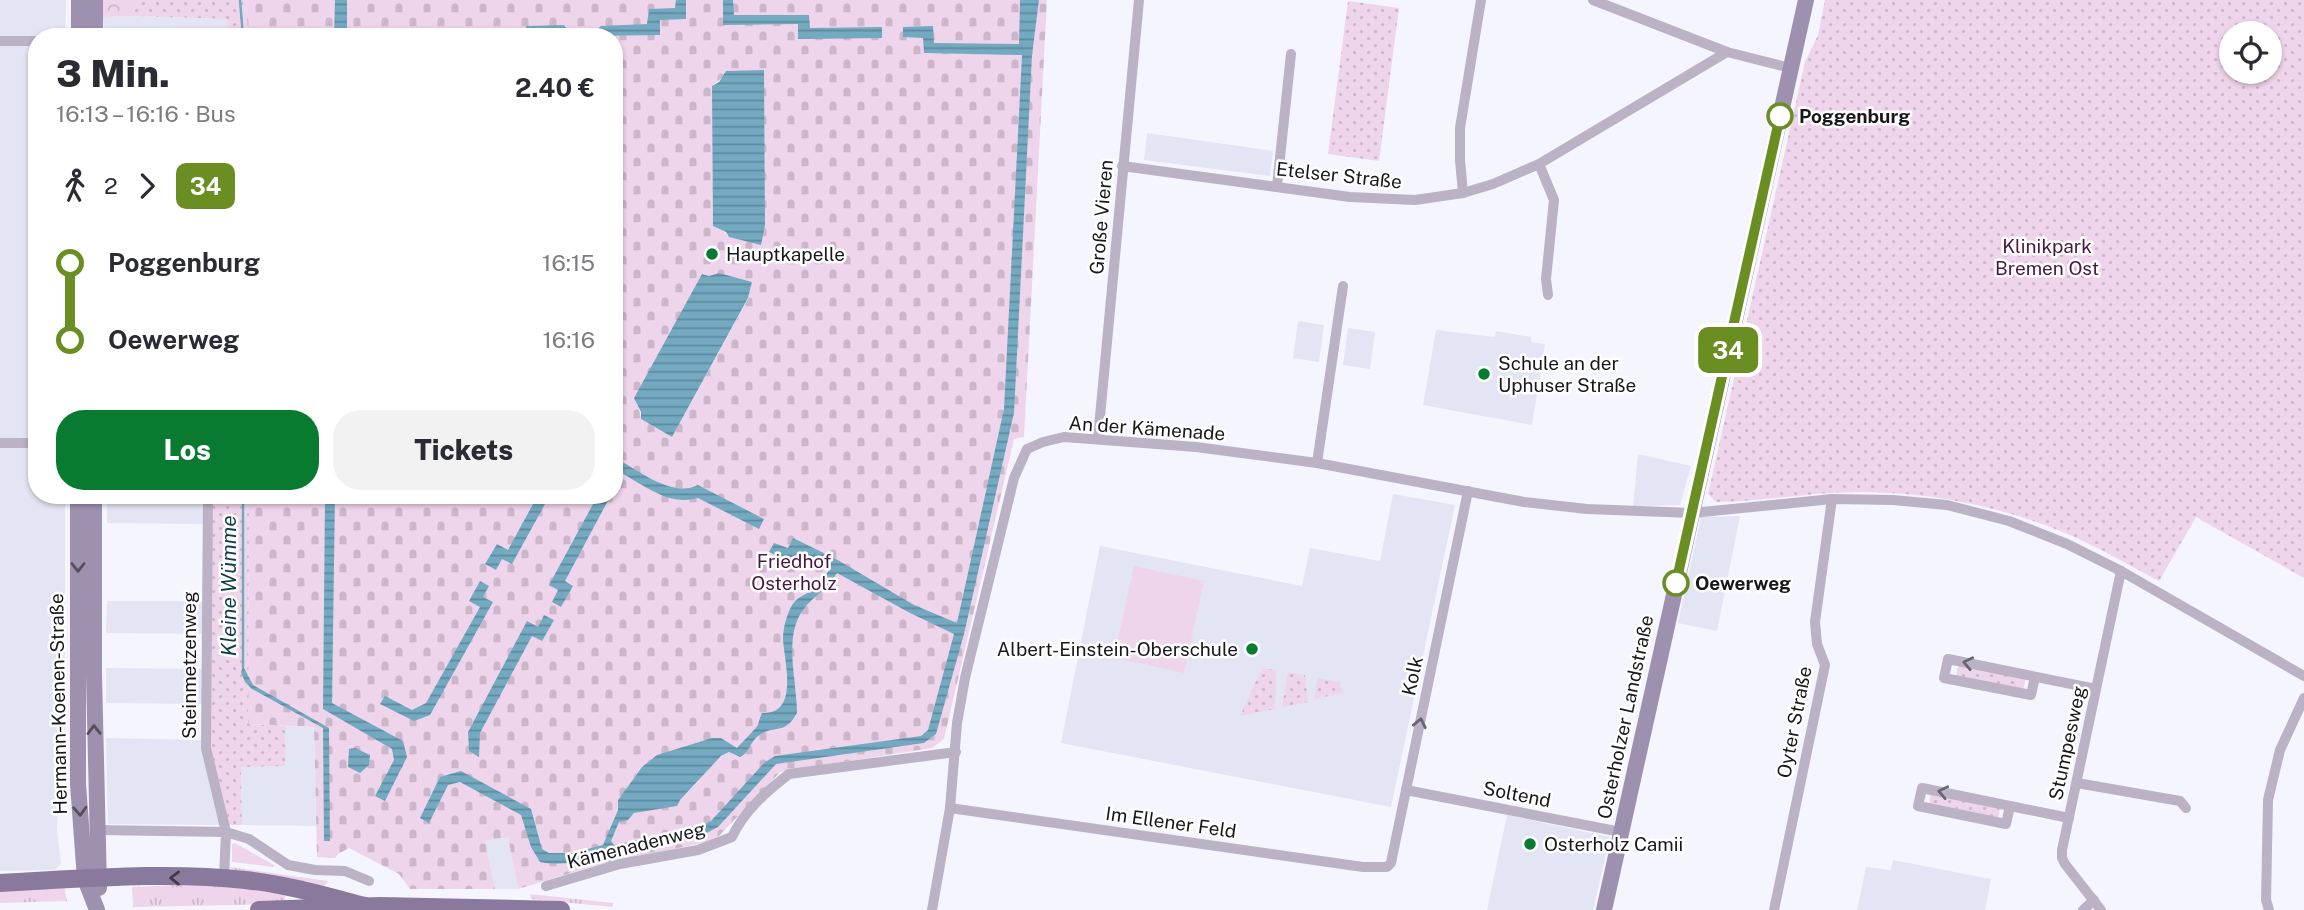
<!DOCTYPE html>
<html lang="de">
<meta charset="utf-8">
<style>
body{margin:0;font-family:"Public Sans",sans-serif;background:#f2f2f3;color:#2b2b33;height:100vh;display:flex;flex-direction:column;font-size:26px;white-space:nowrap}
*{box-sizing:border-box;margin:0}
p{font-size:23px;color:#7c7c81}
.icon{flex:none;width:38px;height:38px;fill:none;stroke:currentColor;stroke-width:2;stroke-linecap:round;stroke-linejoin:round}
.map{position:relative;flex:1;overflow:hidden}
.drawer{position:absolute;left:28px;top:28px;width:595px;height:476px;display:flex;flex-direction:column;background:#fff;border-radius:28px;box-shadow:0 2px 5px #0004}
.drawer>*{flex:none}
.badge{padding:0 14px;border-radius:10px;font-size:24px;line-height:46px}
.fabs{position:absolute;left:2219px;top:21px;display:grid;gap:14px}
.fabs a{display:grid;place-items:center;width:63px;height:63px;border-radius:50%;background:#fff;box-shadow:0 2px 5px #0004;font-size:35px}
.map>.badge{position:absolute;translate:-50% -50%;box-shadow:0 0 0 4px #fff}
.legs{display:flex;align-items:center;gap:10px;height:77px;padding:0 28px;font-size:23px}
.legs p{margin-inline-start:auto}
.head{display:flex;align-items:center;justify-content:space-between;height:119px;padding:0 28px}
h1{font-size:38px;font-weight:800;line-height:52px}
.cta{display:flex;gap:14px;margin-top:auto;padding:14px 28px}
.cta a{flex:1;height:80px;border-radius:28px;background:#097b31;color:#fff;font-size:28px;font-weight:800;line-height:80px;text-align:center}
.cta a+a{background:#f2f2f3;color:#2b2b33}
ul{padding:0 28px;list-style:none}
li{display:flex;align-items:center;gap:24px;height:77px;font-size:26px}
li i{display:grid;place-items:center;width:10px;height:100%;margin:0 9px;background:currentColor}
li i::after{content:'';width:18px;height:18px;margin:-9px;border:5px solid;border-radius:50%;background:#fff}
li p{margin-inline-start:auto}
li:first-child i{background:linear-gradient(#0000 50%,currentColor 0)}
li:last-child i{background:linear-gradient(currentColor 50%,#0000 0)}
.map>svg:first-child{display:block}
.built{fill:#e3e5f4}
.grass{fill:url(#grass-tufts)}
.forest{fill:url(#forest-crowns)}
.cemetery{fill:url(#cemetery-stones);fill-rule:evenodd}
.park{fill:url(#park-dots);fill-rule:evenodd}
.garden{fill:#efd5eb}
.water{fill:url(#water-rules);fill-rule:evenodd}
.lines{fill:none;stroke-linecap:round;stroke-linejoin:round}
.stream{stroke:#74aac1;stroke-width:2.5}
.minor{stroke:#bbb2c6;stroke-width:10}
.secondary{stroke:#9e91af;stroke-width:16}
.primary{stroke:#897a9d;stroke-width:18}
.oneway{stroke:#544e5e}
.oneway2{stroke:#6a6571}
.oneway3{stroke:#403a49}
.line-1-casing{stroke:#fff;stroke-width:16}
.line-1{stroke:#6b8e23;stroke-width:10}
.stop-1-dot{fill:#fff;stroke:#6b8e23;stroke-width:3.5}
.poi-dot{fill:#097b31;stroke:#fff;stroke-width:2.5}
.labels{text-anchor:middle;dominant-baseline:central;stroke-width:5;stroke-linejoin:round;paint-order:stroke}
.stop-label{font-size:19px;font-weight:bold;fill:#18181c;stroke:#fff;text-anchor:start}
.street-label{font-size:19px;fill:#18181c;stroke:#fff}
.park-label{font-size:19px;fill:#481844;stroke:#fff}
.poi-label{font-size:19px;fill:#18181c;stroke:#fff;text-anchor:start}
.water-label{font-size:21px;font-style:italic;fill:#0c3c4d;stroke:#fff}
</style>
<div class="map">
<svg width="2304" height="910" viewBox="0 0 2304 910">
<defs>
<pattern id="grass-tufts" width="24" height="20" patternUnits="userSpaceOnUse" patternTransform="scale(1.75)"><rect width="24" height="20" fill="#efd5eb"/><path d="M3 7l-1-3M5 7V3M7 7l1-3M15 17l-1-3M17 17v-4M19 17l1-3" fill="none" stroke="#ccb6c9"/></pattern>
<pattern id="forest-crowns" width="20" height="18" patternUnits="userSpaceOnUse" patternTransform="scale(1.75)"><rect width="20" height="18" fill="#efd5eb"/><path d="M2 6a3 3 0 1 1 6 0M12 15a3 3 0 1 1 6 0" fill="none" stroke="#ccb6c9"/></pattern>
<pattern id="cemetery-stones" width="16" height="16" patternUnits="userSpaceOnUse" patternTransform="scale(1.75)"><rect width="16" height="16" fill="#efd5eb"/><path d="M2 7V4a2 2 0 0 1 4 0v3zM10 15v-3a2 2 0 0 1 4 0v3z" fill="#ccb6c9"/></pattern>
<pattern id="park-dots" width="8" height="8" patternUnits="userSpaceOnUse" patternTransform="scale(1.75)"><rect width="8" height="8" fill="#efd5eb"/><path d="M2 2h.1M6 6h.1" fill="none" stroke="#ccb6c9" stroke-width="1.8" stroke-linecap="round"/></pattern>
<pattern id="water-rules" width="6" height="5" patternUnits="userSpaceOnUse" patternTransform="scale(1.75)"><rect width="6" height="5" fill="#74aac1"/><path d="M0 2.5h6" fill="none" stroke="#5e899c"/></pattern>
</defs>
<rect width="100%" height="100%" fill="#f4f5ff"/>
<!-- built -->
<g class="built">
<path d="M0 0H66L65 37H37V495H65V729L59 780 57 830 61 863 55 870 0 871Z"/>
<path d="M134 16 228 19V37H104L103 17Z"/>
<path d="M1147 133 1273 151 1270 176 1144 160Z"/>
<path d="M1298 321 1324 325 1319 362 1293 358Z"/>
<path d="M1348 328 1375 332 1370 369 1343 365Z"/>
<path d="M1436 330 1495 337 1496 331 1531 337V342L1545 344 1532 425 1423 405Z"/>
<path d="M1638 454 1691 466 1680 505 1633 506Z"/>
<path d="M1393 494 1455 505 1391 807 1061 743 1100 546 1302 586 1310 548 1380 561Z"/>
<path d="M107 495H205V524L107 523Z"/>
<path d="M1740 516 1717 631 1678 623 1701 517Z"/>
<path d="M107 601H205L204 634 106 633Z"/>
<path d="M106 668 204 669 203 704 106 703Z"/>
<path d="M285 726 314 727 316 826 242 825 241 767 285 766Z"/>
<path d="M106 738 203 740 223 825 108 824Z"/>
<path d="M1507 815 1610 837 1593 910H1487Z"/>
<path d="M508 837 518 889H495L485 841Z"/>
<path d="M1893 860 1991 879 1985 910H1857L1866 867 1891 870Z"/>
</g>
<!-- grass -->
<g class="grass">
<path d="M235 843 274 865V867L232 862V844Z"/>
<path d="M230 867 328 881 323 888 233 871Z"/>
<path d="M221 883 285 894V900L279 904 133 907 132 887Z"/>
<path d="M64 886 67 901 0 903V887Z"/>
<path d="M530 894 613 903V907L531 899Z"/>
</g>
<!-- forest -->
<path class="forest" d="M103 0H134V16L103 17Z"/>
<!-- cemetery -->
<path class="cemetery" d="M246 0H1047L1024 437 1014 439 944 739 932 748 780 772 719 836 707 842 594 866 518 889 508 837 485 841 495 889H410L399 874 349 848 338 854 335 858 317 857 314 727 248 724 249 495H614V37H248ZM724 76 729 237 721 229 712 86ZM716 275 752 282 748 299 672 437 641 419 638 405 709 276ZM712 738 729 752C712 761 702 778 689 791 676 805 655 807 638 812 630 815 627 820 619 821 617 802 619 802 628 786 656 743 672 756 712 738Z"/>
<!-- park -->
<g class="park">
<path d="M134 0H246L248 37H228L227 19 134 16Z"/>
<path d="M1825 0H2304V578L2196 517 2159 581C2134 568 2109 553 2083 541 2014 509 1936 492 1860 492 1812 492 1765 501 1716 502L1708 494 1805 62 1818 35ZM2231 33H2270V72H2231Z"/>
<path d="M1348 1 1399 8 1379 161 1328 154Z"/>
<path d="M205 495H249L248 724 285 726V766L241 767 242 825H223L207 767Z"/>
<path d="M1959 664 2026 678 2023 690 1956 676Z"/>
<path d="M1262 668 1276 670 1275 709 1240 716Z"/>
<path d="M1288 672 1305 675 1308 702 1282 707Z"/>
<path d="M1318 678 1339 682 1343 693 1314 699Z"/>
<path d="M1931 793 2000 808 1998 820 1929 805Z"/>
</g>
<!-- garden -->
<path class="garden" d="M1134 566 1204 581 1184 673 1114 658Z"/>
<!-- water -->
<g class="water">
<path d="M335 0H347V36L453 37H334Z"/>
<path d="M676 0H686V19L660 20V35L526 37V26L564 25 570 33 595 31 601 26 647 24 649 9 675 8Z"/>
<path d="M723 0H733L734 15H809L810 28 882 27V38L798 39V24L723 25Z"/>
<path d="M1020 0H1039L1032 55 1014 413 964 634 936 734 924 743 776 764 718 827 701 836C661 845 577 870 540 862L531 847 521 815 460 782 448 785 429 823 420 818 440 777 461 771 531 809 542 849 549 853H572L603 845 618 810V800L642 767 657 755 712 738H721L737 748C739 746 757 727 758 725 759 721 760 717 762 713 800 715 784 660 783 639 783 629 786 617 791 607 796 597 804 596 812 590 820 585 825 576 830 569L799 553 792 564 769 552 774 543 788 548 793 538 836 559 914 605 957 623 1004 409 1022 55 924 53 923 38 903 37V27L933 26 934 43 1019 44ZM837 573 910 613 954 634 928 730 921 736 775 756 765 762 711 821 698 828 614 845 611 841 619 822 628 820 634 813 677 806 680 800 721 756 729 752 740 757C750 752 750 742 758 736 776 723 783 737 797 713 797 681 783 637 803 610 814 595 827 590 837 573Z"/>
<path d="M764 70 765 225 761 245 729 237 726 232 713 226 712 86 719 82 726 71Z"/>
<path d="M719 273 752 282 748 298 672 437 641 419V412L634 398 702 274 709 276Z"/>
<path d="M617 459C640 471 672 498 698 485L764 519 759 529 698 498C669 506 647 487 623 474L614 489V464Z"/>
<path d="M325 495H335L332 703 403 741 407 757 385 801 375 796 394 760 392 749 323 709Z"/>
<path d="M538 495H550L512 564 502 559 496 570 485 564 497 544 508 550Z"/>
<path d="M598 495H611L565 581 573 586 561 607 552 602 558 590 549 585Z"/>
<path d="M480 581 489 586 483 597 493 602 430 715 414 721 380 704 385 696 412 710 426 703 480 607 469 601Z"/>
<path d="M544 615 554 620 542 641 532 636 480 733 479 757 469 751 468 732 527 621 538 627Z"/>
<path d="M243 666 253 685 329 728 330 841H324L323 728 252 689 245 682 241 672Z"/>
<path d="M355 748 370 755 369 765 360 773 348 767 349 749Z"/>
</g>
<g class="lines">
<!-- stream -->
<g class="stream">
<path d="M240 0 243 37"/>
<path d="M243 667V495"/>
</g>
<!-- minor -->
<g class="minor">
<path d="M1593 0 1727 52 1790 68"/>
<path d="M0 41H37"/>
<path d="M1539 164 1554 200 1546 279 1548 295"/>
<path d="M1122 166 1350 197 1415 200 1463 193 1493 184 1539 164 1727 52"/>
<path d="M1277 186 1291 54"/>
<path d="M1463 193 1460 160V128L1481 0"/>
<path d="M1098 438 1139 0"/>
<path d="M0 443H37"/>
<path d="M1317 463 1343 286"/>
<path d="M208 495 206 748 226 832 224 878"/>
<path d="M2035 677 2031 695 1944 678 1948 659 2096 689"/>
<path d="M2077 783 2180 801 2186 808"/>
<path d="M1406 790 1621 832"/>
<path d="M2010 806 2006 824 1918 806 1922 788 2069 818"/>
<path d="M950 808 1363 867H1387L1391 863 1393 853 1468 491"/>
<path d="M97 830 226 832 249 839 288 865 315 870 345 871 369 881"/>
<path d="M546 886 620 864 698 850 732 837C744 811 767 791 789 774L956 752"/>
<path d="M932 910 950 808 957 723 965 678 1014 478 1027 449 1043 442 1064 437 1196 447 1317 463 1524 502 1587 509 1692 513 1832 499 1893 500 1947 505 2009 521 2067 544 2121 571 2304 676"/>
<path d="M1774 910 1825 665 1817 644 1815 622 1832 499"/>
<path d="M2083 910 2094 900"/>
<path d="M2101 910 2065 864 2062 858V850L2121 571"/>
<path d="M2269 910 2266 900 2268 800 2280 750 2304 698"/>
</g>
<!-- secondary -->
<g class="secondary">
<path d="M95 0V37"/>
<path d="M79 37V0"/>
<path d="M78 495V784L85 879 97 910"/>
<path d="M94 495V675L99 888"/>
<path d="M1604 910 1806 0"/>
</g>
<!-- primary -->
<g class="primary">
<path d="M0 883C80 879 166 871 245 880 285 884 326 896 365 906"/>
<path d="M259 910 380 906 561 910"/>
</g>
</g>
<!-- one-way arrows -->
<defs><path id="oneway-chevron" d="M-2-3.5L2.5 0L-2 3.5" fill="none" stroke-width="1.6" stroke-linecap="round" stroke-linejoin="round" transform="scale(1.75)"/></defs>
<g class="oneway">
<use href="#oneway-chevron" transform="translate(78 567) rotate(90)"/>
<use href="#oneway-chevron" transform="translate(94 730) rotate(-91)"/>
<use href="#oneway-chevron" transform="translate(80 811) rotate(87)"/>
</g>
<g class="oneway2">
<use href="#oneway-chevron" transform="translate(1968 663) rotate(-168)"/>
<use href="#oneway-chevron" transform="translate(1420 723) rotate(-78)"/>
<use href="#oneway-chevron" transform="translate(1943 792) rotate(-168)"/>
</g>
<use class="oneway3" href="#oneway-chevron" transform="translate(175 878) rotate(-179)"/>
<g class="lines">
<defs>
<path id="line-1" d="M1676 583 1780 116"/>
</defs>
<!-- line-1 casing -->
<use href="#line-1" class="line-1-casing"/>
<!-- line-1 -->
<use href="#line-1" class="line-1"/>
</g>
<!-- markers -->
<g class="stop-1-dot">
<circle cx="1780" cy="116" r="12"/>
<circle cx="1676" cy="583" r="12"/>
</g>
<g class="poi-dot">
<circle cx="712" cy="254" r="7"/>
<circle cx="1484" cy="374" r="7"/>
<circle cx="1252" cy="649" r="7"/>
<circle cx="1530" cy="844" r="7"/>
</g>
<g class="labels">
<!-- stop labels -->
<g class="stop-label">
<text x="1799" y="116">Poggenburg</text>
<text x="1695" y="583">Oewerweg</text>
</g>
<!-- street labels -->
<g class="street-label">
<text transform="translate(1339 175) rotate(6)">Etelser Straße</text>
<text transform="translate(1101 217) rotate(-85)">Große Vieren</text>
<text transform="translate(1147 428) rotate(4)">An der Kämenade</text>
<text transform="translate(189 665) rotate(-90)">Steinmetzenweg</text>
<text transform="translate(1412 676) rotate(-78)">Kolk</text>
<text transform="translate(58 704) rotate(-91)">Hermann-Koenen-Straße</text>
<text transform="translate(1625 717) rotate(-78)">Osterholzer Landstraße</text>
<text transform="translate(1794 722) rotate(-79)">Oyter Straße</text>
<text transform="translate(2067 743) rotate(-78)">Stumpesweg</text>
<text transform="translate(1517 794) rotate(11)">Soltend</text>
<text transform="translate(1171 822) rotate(8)">Im Ellener Feld</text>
<text transform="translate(636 845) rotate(-14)">Kämenadenweg</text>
</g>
<!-- park labels -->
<g class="park-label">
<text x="2047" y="246">Klinikpark<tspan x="2047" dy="22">Bremen Ost</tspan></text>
<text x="794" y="561">Friedhof<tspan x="794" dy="22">Osterholz</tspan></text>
</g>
<!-- poi labels -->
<g class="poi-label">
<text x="726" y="254">Hauptkapelle</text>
<text x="1498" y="363">Schule an der<tspan x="1498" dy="22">Uphuser Straße</tspan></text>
<text x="1238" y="649" text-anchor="end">Albert-Einstein-Oberschule</text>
<text x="1544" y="844">Osterholz Camii</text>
</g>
<!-- water labels -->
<g class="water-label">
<text transform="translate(228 586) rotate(-90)">Kleine Wümme</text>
</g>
</g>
</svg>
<div class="fabs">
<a><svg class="icon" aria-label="locate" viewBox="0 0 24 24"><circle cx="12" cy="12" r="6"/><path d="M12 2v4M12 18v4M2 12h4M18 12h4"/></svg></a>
</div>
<b class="badge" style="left:1728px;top:350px;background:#6b8e23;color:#fff">34</b>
<section class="drawer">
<div class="head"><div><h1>3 Min.</h1><p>16:13 – 16:16 · Bus</p></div><b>2.40 €</b></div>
<div class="legs"><svg class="icon" aria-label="walk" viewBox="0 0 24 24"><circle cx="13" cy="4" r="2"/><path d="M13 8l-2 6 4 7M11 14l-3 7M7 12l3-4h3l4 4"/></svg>2<svg class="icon" aria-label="forward" viewBox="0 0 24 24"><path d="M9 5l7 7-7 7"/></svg><b class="badge" style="background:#6b8e23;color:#fff">34</b></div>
<ul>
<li><i style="color:#6b8e23"></i><b>Poggenburg</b><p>16:15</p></li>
<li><i style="color:#6b8e23"></i><b>Oewerweg</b><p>16:16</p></li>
</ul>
<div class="cta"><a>Los</a><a>Tickets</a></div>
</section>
</div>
